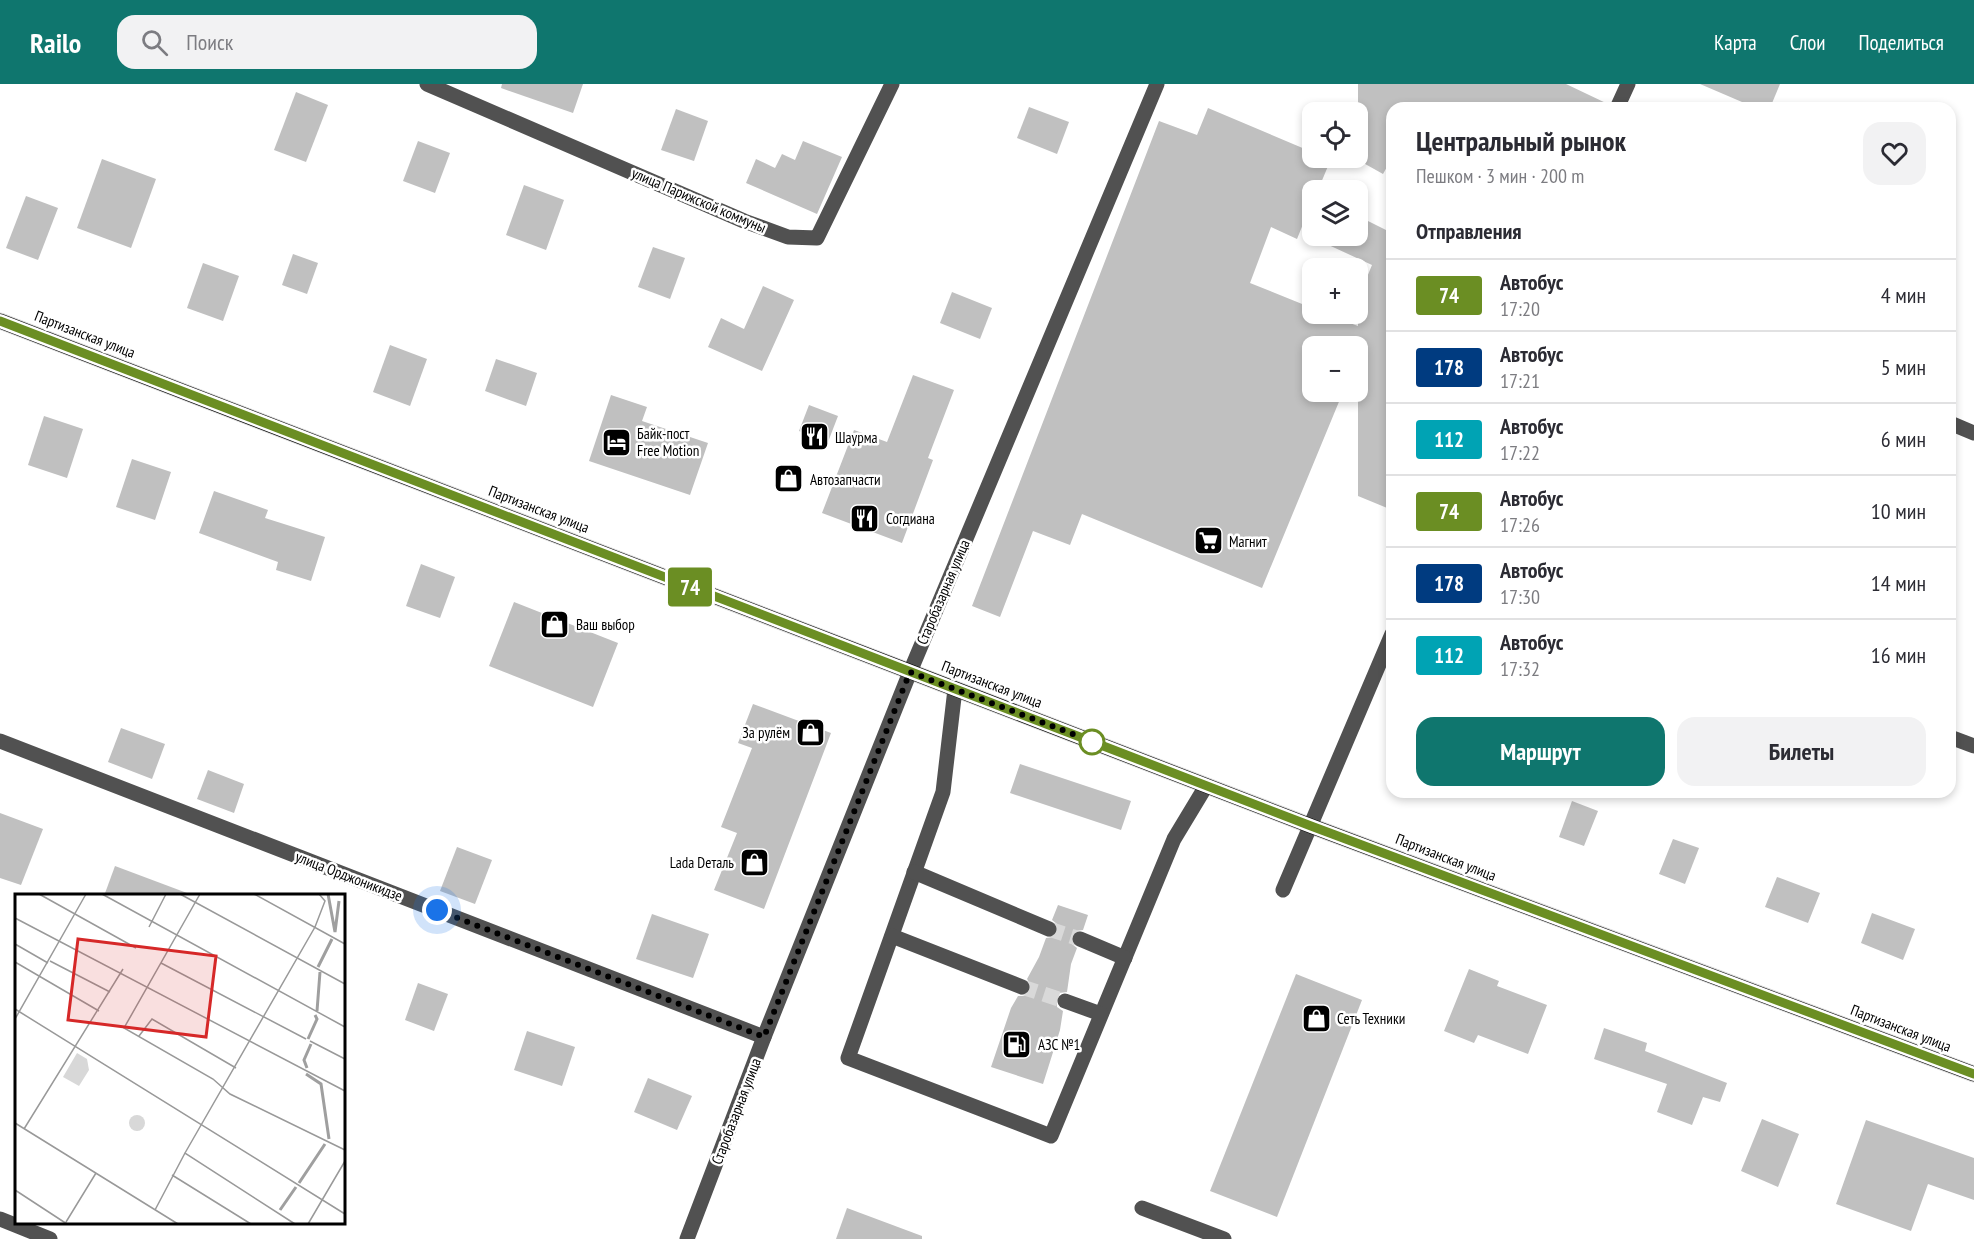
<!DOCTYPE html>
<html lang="ru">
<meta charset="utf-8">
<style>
body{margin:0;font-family:"PT Sans Narrow",sans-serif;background:#f2f2f3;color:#2b2b33;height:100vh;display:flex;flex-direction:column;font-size:22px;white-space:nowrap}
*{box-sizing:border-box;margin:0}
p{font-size:20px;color:#7c7c81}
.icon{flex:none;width:33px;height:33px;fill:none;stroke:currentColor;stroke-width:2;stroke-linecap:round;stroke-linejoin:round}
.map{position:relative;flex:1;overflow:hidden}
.details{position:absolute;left:1386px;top:18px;width:570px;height:696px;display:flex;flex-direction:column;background:#fff;border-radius:18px;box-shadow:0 3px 9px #0003}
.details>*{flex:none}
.badge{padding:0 12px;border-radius:4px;font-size:21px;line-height:39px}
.tools{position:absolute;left:1302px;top:18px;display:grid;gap:12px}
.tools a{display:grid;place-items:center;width:66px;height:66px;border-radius:12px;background:#fff;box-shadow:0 3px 9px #0003;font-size:30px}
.you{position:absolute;width:30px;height:30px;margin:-15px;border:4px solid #fff;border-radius:50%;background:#1a73e8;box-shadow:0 0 0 9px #1a73e833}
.map>.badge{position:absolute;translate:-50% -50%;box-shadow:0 0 0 3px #fff}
h2{padding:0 30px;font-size:22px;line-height:54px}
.round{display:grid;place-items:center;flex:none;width:63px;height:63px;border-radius:18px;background:#f2f2f3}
.summary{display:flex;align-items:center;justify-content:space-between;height:102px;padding:0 30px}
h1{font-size:28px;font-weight:800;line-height:45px}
.button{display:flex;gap:12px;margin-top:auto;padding:12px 30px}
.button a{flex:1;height:69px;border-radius:18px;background:#0f766e;color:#fff;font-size:24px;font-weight:800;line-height:69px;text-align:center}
.button a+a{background:#f2f2f3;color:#2b2b33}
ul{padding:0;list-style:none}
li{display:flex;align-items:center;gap:18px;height:72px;padding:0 30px;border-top:2px solid #e1e1e2}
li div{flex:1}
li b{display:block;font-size:22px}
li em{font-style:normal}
li .badge{min-width:66px;font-weight:700;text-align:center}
header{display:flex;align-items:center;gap:36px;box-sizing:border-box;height:84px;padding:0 30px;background:#0f766e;color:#fff}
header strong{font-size:28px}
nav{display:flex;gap:33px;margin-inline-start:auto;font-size:21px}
.search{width:420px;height:54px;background:#f2f2f3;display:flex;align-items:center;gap:15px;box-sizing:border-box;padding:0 21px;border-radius:18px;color:#7c7c81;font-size:22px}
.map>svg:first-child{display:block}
.building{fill:#c0c0c0}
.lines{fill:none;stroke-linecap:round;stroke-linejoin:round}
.minor-tunnel{stroke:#d9d9d9;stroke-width:15;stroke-dasharray:15 8;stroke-linecap:butt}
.major-casing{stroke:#dbdbdb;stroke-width:17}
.minor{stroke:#515151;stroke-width:15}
.major{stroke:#000;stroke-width:15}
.line-casing{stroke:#fff;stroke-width:14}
.line{stroke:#6b8e23;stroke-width:9}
.walk{stroke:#000;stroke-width:6;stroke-dasharray:0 10.8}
.stop-dot{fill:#fff;stroke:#6b8e23;stroke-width:3}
.labels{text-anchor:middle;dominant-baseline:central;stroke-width:5;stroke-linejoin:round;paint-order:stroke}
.street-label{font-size:15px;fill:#000;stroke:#fff}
.poi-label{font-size:15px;fill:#000;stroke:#fff;text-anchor:start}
.inset-river{fill:none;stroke:#9f9f9f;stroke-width:3}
.inset-road{fill:none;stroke:#999;stroke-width:1.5}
.view{fill:#d62828;fill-opacity:0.15;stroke:#d62828;stroke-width:3}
.inset-edge{fill:none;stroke:#000;stroke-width:3}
</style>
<header>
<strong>Railo</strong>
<div class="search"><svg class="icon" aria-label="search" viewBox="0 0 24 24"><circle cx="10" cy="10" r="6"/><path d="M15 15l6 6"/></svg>Поиск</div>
<nav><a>Карта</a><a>Слои</a><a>Поделиться</a></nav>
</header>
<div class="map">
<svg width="1974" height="1155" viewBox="0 0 1974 1155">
<rect width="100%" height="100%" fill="#fff"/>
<!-- building -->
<g class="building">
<path d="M502 0H583L573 29 501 4Z"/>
<path d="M1358 0H1566L1608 20 1607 24H1392V74L1383 90 1358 76Z"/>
<path d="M1700 0H1780L1770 24H1756Z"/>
<path d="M296 8 328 21 306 78 274 66Z"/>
<path d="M1029 23 1069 38 1057 70 1017 54Z"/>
<path d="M1208 24 1312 68V74L1331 75 1318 106H1312V118L1297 155 1271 143 1250 199 1312 224V230H1325L1358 242V215L1372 181 1309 152H1358V132L1386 146 1392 133V426L1358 412V262H1312V308H1343L1262 504 1082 430 1070 461 1033 447 1000 533 972 522 1159 37 1197 51Z"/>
<path d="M676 25 708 37 694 77 661 66Z"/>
<path d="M418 57 450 69 435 109 403 97Z"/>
<path d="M803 57 842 73 817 130 746 99 756 75 775 84 782 70 795 76Z"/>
<path d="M102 75 156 95 131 164 77 144Z"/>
<path d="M524 101 564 116 546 166 506 151Z"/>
<path d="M26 112 58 124 38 176 6 164Z"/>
<path d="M653 163 685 174 670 215 638 203Z"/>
<path d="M293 170 318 179 307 210 282 201Z"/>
<path d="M203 179 239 192 223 237 187 224Z"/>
<path d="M763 202 794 216 762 287 708 263 721 234 744 245Z"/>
<path d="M952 208 992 224 980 255 940 239Z"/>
<path d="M390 261 427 275 410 322 373 308Z"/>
<path d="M496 275 537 289 526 322 485 307Z"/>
<path d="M913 291 954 306 928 374 933 376 902 459 822 429 854 346 887 358Z"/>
<path d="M611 311 647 323 642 337 708 359 690 411 589 377Z"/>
<path d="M809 321 838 332 828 358 799 347Z"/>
<path d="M44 332 83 345 67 394 28 381Z"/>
<path d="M132 375 171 388 155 436 116 423Z"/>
<path d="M214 407 268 426 265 434 325 453 311 497 276 486 278 478 199 449Z"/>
<path d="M421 480 455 493 440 534 406 522Z"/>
<path d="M514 518 618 559 593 623 489 582Z"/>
<path d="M753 620 831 649 764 825 714 806 737 749 721 743 752 664 738 659Z"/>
<path d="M121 644 165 660 152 695 108 678Z"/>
<path d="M1020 680 1131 717 1121 746 1010 709Z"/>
<path d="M208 686 244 700 234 729 197 715Z"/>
<path d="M1572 717 1598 727 1584 762 1559 753Z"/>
<path d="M0 729 43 745 21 801 0 794Z"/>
<path d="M1673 755 1699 764 1685 800 1659 790Z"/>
<path d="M457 763 492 776 475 820 440 807Z"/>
<path d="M115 782 187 809 186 812H104Z"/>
<path d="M1777 793 1820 809 1808 839 1765 823Z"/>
<path d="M1058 821 1088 831 1083 846 1075 847 1071 852 1072 860 1077 864 1071 880 1067 908 1059 909 1056 914 1057 923 1063 927 1060 946 1043 1000 991 983 1011 924 1018 912H1024L1031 907V901L1027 895 1039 873 1046 854 1054 853 1058 848 1057 840 1052 836Z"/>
<path d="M1872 829 1915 845 1903 876 1861 859Z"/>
<path d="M652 830 709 850 693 894 636 875Z"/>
<path d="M1469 885 1499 897 1497 902 1547 921 1528 970 1478 951 1474 959 1444 947Z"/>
<path d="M1296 890 1362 916 1277 1133 1210 1107Z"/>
<path d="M418 899 448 910 434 947 405 936Z"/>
<path d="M1604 944 1647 959 1645 967 1727 999 1720 1018 1703 1013 1692 1041 1657 1028 1667 1000 1594 975Z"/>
<path d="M527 947 575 963 562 1002 514 986Z"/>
<path d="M648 994 692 1012 677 1046 634 1028Z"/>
<path d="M1762 1035 1799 1050 1778 1103 1741 1087Z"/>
<path d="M1866 1036 1974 1074V1116L1928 1100 1911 1147 1836 1120Z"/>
<path d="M847 1124 922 1152V1155H836Z"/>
</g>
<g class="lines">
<!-- minor-tunnel -->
<g class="minor-tunnel">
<path d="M1049 845 1080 855"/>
<path d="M1022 903 1065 917"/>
</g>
<defs>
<path id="major" d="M0 237 1311 742 1974 990"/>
</defs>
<!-- major casing -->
<use href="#major" class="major-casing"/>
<!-- minor -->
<g class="minor">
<path d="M427 0 744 137 788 153 817 154 892 0"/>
<path d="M1617 24 1628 0"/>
<path d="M1950 339 1974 349"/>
<path d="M955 605 943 708 848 974 1051 1052 1174 755 1206 702"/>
<path d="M1950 653 1974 662"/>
<path d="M0 657 764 953"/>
<path d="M914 788 1049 845"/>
<path d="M1283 806 1392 550"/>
<path d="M892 852 1022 903"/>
<path d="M1080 855 1125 874"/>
<path d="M1065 917 1101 930"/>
<path d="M1142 1124 1224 1155"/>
<path d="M0 1135 50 1155"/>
<path d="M687 1155 764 953 910 588 1157 0"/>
</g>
<!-- major -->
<use href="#major" class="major"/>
</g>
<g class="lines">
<defs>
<path id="line" d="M0 237 1311 742 1974 990"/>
</defs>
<!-- line casing -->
<use href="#line" class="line-casing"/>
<!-- line -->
<use href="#line" class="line"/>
<!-- walk -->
<path class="walk" d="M437 826 764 953 910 588 1094 658H1092"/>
</g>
<!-- icons -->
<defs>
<symbol id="restaurant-square" viewBox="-11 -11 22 22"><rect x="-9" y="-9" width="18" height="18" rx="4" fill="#000" stroke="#fff"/><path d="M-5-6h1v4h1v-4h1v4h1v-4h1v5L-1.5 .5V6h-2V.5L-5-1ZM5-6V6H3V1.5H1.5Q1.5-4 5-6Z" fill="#fff"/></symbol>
<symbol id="hotel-square" viewBox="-11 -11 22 22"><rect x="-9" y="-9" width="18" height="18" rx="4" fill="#000" stroke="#fff"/><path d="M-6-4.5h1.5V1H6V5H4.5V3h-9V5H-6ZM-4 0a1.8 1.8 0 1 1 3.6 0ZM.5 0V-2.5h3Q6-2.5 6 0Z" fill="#fff"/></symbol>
<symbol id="shop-square" viewBox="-11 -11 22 22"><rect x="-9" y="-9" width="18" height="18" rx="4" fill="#000" stroke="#fff"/><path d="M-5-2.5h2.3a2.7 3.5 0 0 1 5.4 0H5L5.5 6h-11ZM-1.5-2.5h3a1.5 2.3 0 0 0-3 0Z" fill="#fff"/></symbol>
<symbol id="supermarket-square" viewBox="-11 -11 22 22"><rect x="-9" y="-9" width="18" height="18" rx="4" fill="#000" stroke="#fff"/><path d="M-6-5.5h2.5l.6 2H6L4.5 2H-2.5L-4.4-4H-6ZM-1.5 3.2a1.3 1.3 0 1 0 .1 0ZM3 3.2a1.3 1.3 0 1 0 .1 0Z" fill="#fff"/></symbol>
<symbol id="fuel-square" viewBox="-11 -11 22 22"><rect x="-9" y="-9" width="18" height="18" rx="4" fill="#000" stroke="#fff"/><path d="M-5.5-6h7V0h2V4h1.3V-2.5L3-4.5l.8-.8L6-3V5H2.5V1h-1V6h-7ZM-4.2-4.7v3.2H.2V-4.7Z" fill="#fff"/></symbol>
</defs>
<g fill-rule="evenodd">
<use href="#restaurant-square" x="798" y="336" width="33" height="33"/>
<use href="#hotel-square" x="600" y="342" width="33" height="33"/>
<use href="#shop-square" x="772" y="378" width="33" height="33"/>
<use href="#restaurant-square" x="848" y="418" width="33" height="33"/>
<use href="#supermarket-square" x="1192" y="440" width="33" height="33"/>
<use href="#shop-square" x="538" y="524" width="33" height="33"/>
<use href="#shop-square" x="794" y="632" width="33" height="33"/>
<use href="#shop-square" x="738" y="762" width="33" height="33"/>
<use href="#shop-square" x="1300" y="918" width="33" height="33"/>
<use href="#fuel-square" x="1000" y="944" width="33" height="33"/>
</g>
<!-- markers -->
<circle class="stop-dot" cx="1092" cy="658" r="12"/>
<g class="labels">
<!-- street labels -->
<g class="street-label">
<text transform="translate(699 116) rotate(23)">улица Парижской коммуны</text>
<text transform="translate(85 250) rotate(21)">Партизанская улица</text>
<text transform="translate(539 425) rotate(21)">Партизанская улица</text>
<text transform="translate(943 508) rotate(-67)">Старобазарная улица</text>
<text transform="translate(992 600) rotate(21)">Партизанская улица</text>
<text transform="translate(1446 773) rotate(21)">Партизанская улица</text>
<text transform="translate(349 792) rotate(21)">улица Орджоникидзе</text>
<text transform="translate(1901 944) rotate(21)">Партизанская улица</text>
<text transform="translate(736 1027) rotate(-69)">Старобазарная улица</text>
</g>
<!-- poi labels -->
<g class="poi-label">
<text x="637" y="349">Байк-пост<tspan x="637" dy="17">Free Motion</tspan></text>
<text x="835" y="353">Шаурма</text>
<text x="810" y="395">Автозапчасти</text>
<text x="886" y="434">Согдиана</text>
<text x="1229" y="457">Магнит</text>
<text x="576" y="540">Ваш выбор</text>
<text x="790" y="648" text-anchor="end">За рулём</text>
<text x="734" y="778" text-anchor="end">Lada Dеталь</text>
<text x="1337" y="934">Сеть Техники</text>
<text x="1038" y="960">АЗС №1</text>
</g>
</g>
<!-- overview -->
<g transform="translate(15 810)">
<rect width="330" height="330" fill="#fff"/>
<path d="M114 229a8 8 0 1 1 16 0a8 8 0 1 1-16 0Z" fill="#d8d8d8"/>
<path d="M62 159 72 165 74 176 64 192 48 183Z" fill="#d8d8d8"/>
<path class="inset-river" d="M313 0 320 38 324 7M303 73 317 45M302 117 305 78M293 145 302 125 300 121M292 174 289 166 296 150M291 180 306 190 314 245M284 289 310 250M265 316 281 293"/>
<path class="inset-road" d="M24 0 121 54M87 0 330 133M165 0 330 90M185 0 109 134 198 185 215 200 330 256M239 0 330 50M0 24 330 197M134 33 151 0M0 50 33 69M35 67 95 98M0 68 84 117M146 69 291 145M0 115 330 320M0 125 71 0M124 142 137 125 221 174M295 147 330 165M0 229 163 330M9 235 108 75M170 259 300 33 310 7 304 0M157 281 236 330M0 296 52 330M140 316 170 259 280 330M51 328 81 279M293 330 330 267"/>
<path class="view" d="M63 45 201 62 191 143 53 126Z"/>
<rect width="330" height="330" class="inset-edge"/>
</g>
</svg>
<div class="tools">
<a><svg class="icon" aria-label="locate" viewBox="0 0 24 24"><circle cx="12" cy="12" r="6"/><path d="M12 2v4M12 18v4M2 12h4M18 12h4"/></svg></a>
<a><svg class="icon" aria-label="layers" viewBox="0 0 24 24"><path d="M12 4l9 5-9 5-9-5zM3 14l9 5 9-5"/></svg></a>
<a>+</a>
<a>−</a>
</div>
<div class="you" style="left:437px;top:826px"></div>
<b class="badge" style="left:690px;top:503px;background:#6b8e23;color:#fff">74</b>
<section class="details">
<div class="summary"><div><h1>Центральный рынок</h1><p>Пешком · 3 мин · 200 m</p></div><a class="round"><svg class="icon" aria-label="heart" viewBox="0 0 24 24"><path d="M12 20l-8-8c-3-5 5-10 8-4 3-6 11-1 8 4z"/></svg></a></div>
<h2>Отправления</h2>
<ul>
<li><span class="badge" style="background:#6b8e23;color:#fff">74</span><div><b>Автобус</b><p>17:20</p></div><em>4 мин</em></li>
<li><span class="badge" style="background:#003b80;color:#fff">178</span><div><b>Автобус</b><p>17:21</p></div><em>5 мин</em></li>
<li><span class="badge" style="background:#00a3b4;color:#fff">112</span><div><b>Автобус</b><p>17:22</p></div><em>6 мин</em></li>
<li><span class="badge" style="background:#6b8e23;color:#fff">74</span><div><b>Автобус</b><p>17:26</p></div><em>10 мин</em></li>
<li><span class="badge" style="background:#003b80;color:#fff">178</span><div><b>Автобус</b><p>17:30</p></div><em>14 мин</em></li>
<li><span class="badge" style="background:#00a3b4;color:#fff">112</span><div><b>Автобус</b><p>17:32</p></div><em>16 мин</em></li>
</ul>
<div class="button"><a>Маршрут</a><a>Билеты</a></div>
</section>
</div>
